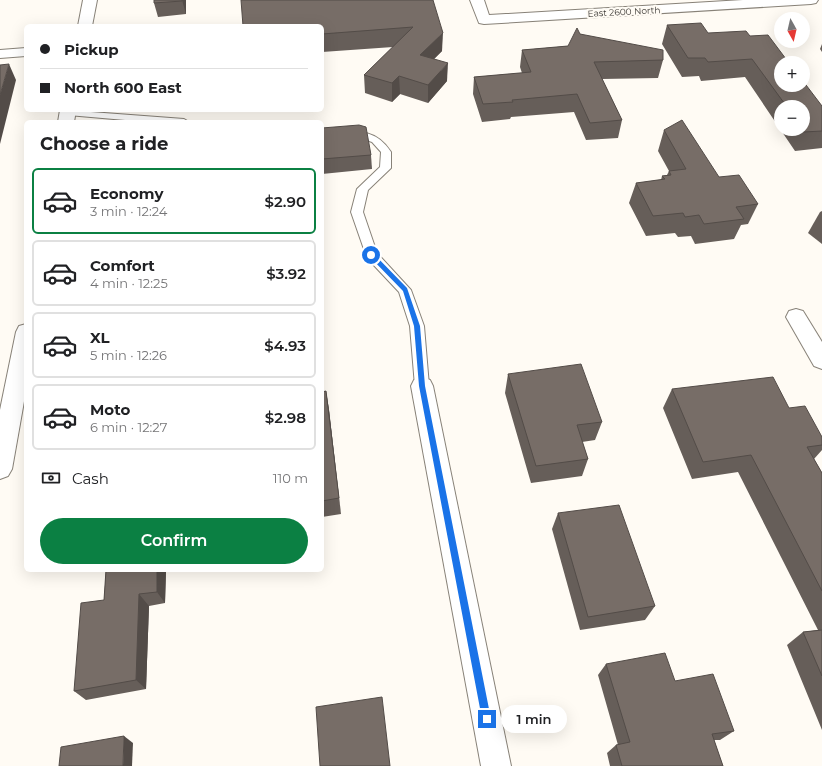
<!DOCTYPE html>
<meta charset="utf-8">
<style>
:root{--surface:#fff;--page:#f2f2f2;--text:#202124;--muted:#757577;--line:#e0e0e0;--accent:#0b8043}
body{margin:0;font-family:Montserrat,sans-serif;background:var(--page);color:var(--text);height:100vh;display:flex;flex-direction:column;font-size:15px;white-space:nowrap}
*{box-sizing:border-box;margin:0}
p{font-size:13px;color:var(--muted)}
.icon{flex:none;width:22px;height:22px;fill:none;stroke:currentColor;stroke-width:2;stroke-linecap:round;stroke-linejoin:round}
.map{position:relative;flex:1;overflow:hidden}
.drawer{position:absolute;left:24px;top:120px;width:300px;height:452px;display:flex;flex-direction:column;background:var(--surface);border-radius:6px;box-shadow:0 4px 16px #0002}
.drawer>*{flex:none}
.banner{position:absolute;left:24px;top:24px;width:300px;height:88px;border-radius:6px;box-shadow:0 4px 16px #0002;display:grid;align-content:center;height:88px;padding:0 16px;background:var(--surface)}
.needle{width:26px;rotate:172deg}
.tools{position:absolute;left:774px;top:12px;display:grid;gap:8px}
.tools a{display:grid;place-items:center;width:36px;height:36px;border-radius:50%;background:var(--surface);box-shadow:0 4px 16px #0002;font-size:20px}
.end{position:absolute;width:18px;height:18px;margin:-9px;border:5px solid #1a73e8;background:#fff;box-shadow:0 0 0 2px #fff}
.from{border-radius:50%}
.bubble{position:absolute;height:28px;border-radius:14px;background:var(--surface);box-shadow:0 4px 16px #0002;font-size:13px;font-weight:600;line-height:28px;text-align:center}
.banner b{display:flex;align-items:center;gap:14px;height:38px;font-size:15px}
.banner b+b{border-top:1px solid var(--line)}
.banner i{width:10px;height:10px;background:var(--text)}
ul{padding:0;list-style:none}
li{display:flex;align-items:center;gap:12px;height:66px;margin:0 8px 6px;padding:0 8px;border:2px solid var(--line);border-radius:6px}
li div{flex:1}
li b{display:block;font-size:15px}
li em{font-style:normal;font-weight:600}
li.active{border-color:var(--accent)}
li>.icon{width:36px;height:36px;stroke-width:1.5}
h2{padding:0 16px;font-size:18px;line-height:48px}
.pay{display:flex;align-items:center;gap:10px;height:44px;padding:0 16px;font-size:15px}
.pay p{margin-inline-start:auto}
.button{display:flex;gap:8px;margin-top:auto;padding:8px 16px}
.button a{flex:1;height:46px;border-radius:24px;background:var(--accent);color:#fff;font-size:16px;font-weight:600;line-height:46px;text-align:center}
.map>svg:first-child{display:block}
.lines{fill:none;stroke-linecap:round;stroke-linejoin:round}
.service-casing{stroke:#888278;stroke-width:2}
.minor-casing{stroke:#888278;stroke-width:2}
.tertiary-casing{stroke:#888278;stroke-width:2}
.service{fill:#fff;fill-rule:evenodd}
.minor{fill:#fff;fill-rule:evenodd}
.tertiary{fill:#fff;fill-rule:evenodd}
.wall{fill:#665e59;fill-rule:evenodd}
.shaded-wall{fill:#534c48}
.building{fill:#776d67;stroke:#534c48}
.route{fill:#1a73e8}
.labels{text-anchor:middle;stroke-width:4;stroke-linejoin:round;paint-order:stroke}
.far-street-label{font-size:9px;fill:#3d3a36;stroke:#fffbf4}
</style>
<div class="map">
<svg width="822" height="766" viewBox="0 0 822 766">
<rect width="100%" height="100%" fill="#fffbf4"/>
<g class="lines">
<!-- service casing -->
<g class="service-casing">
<g id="service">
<path d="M64,110l120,9 5,3h-41l-80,-7 -4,-1 -1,-2z"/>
<path d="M322,131c28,0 52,-5 69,21v16l-23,22 -5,22 14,41 34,37 13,36 5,60 -2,4 -5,2 -5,-2 -2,-4 -5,-60 -11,-34 -32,-34 -16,-46 6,-23 23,-22 1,-15 -9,-10 -15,-5h-35z"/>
</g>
</g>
<!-- minor casing -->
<g class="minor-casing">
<g id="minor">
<path d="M470,0h14l5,15 254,-15h75l-2,3 -5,1 -327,20 -5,-1z"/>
<path d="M26,48v8l-26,2v-8z"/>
<path d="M796,309l7,2 19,31v27l-8,-3 -28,-49 3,-6z"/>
<path d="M422,377l8,3 3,6 78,380h-30l-70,-380 3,-6z"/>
</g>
</g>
<!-- tertiary casing -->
<g class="tertiary-casing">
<g id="tertiary">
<path d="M83,0h14l-5,26h-14z"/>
<path d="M60,110h16l-2,12h-16z"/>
<path d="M26,324v66l-14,79 -4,7 -8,3v-69l16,-78 3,-6z"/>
</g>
</g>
<!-- service -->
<use href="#service" class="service"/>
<!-- minor -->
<use href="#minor" class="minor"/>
<!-- tertiary -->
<use href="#tertiary" class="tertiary"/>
</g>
<!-- wall -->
<g class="wall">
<path d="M154,0h32v14l-28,3 -4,-14z"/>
<path d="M433,0l9,51 -8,8 13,22 -19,22 -28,-9 -8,8 -27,-9 -1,-18 29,-28 -71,5v-26z"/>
<path d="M667,25l41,8 42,3 72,70v42l-27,3 -50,-74 -44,4 -2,-5 -17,1 -20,-33zM781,107h22v22h-22z"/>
<path d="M580,34l83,26 -5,18 -56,1 20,41 -4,18 -32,2 -12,-28 -63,5 -1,2 -28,3 -9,-28 1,-17 48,-4 -2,-6 2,-17 46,-4z"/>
<path d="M822,44v8l-2,-3z"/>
<path d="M322,128l49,27 1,14 -50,5z"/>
<path d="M664,130l55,47 39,27 -10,20 -7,1 -7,14 -39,5 -4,-8 -13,1 -3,-4 -29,3 -17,-33 7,-20 25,-3 1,-4 5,-1 2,-4 -11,-20z"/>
<path d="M822,211v33l-14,-11 12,-21z"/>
<path d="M508,374l94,48 -7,18 -13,2 6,17 -6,17 -51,7 -26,-90z"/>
<path d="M672,389l117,19 33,29v13l-8,9 8,14v257l-35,-85 16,-13 15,-2 -80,-158 -46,7 -29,-71z"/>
<path d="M326,391l3,19 12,104 -19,3v-125z"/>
<path d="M558,513l97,93 -10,14 -65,10 -28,-101z"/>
<path d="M106,570h60l-1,33 -16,3 -3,83 -60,11 -12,-9 30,-91z"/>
<path d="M606,664l69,17 59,50 -14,9h-6l9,26h-113l-3,-13 9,-8h2l-20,-70z"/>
</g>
<!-- shaded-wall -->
<g class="shaded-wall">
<path d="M182,0h4v14z"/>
<path d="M443,33l-1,18 -22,22v-18z"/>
<path d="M448,63l-1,18 -19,22v-18z"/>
<path d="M9,64l7,16 -16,64v-49z"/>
<path d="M399,76l1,18 -8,8v-19z"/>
<path d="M326,391l3,19 12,104 -2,-16z"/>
<path d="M157,570h9l-1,33 -8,-11z"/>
<path d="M139,594l10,12 -3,83 -10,-9z"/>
<path d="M124,736l9,7 -1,23h-9z"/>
</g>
<!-- building -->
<g class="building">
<path d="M154,0h28v1l-28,2z"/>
<path d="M241,0h192l10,33 -23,22 28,8 -20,22 -29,-9 -7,7 -28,-8 49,-48 -91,7v-8h-79z"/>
<path d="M701,23l7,10 38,-2 4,5 18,-1 21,28h-8v22h22v-4l19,25v25l-18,1 -2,-3h1v-22h-16l-35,-48 -44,3 -3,-4h-17l-21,-33z"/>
<path d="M577,28l3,6 83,16v10l-69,2 28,58 -32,3 -13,-29 -65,6 1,2 -30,2 -9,-27 57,-5 -9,-22 46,-4z"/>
<path d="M9,64l-9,31v-30z"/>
<path d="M682,120l37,57 20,-2 19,29 -22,3 8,12 -40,5 -5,-9 -14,2 -2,-4 -30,3 -17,-33 29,-4 -3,-3 9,-1 -2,-4 17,-2 -22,-39z"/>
<path d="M359,125l7,2 5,28 -49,4v-31z"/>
<path d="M581,364l21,58 -25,3 11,34 -52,7 -28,-92z"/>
<path d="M773,377l16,31 16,-2 17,31v8l-15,2 15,26v118l-71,-136 -48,7 -31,-73z"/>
<path d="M326,391l13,107 -17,3v-109z"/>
<path d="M619,505l36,101 -67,11 -30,-104z"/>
<path d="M106,570h51v22l-18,2 -3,86 -62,11 7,-88 23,-3z"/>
<path d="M822,630v46l-19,-44z"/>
<path d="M665,653l10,28 38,-7 21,57 -22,3 11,32h-101l-6,-21 14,-3 -24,-78z"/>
<path d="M382,697l8,69h-70l-4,-59z"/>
<path d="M124,736l-1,30h-64l2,-19z"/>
</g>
<!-- route -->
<path class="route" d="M369,253h4l34,35 13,38 5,60 66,333 -4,4 -5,-4 -63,-333 -5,-60 -11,-35 -34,-35z"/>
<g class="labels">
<!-- far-street labels -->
<g class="far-street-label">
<text transform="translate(624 12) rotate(-3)" y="3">East 2600 North</text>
</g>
</g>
</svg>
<div class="tools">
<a><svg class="needle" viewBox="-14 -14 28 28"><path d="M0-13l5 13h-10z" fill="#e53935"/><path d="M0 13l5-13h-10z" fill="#757577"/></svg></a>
<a>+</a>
<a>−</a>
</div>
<i class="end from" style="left:371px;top:255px"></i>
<i class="end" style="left:487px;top:719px"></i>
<div class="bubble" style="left:501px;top:705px;width:66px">1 min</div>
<div class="banner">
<b><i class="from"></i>Pickup</b>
<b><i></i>North 600 East</b>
</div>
<section class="drawer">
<h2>Choose a ride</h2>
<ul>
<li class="active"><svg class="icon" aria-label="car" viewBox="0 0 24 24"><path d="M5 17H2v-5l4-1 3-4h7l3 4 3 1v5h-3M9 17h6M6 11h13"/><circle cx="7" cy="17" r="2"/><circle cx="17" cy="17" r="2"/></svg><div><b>Economy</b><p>3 min · 12:24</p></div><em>$2.90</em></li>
<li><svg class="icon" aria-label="car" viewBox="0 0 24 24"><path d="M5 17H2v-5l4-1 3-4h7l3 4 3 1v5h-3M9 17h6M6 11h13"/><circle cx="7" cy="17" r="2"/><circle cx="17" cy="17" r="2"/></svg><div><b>Comfort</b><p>4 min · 12:25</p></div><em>$3.92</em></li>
<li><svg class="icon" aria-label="car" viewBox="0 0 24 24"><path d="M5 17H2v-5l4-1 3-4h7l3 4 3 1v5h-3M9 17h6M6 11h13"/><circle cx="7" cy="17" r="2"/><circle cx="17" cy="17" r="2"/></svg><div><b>XL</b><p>5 min · 12:26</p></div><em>$4.93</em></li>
<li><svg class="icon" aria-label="car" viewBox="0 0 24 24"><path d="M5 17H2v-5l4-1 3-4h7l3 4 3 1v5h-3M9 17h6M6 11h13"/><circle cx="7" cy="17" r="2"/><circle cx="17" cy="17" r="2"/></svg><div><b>Moto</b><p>6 min · 12:27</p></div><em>$2.98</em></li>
</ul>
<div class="pay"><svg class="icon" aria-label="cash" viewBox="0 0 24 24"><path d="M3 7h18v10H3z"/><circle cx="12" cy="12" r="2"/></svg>Cash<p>110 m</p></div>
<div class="button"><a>Confirm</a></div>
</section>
</div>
